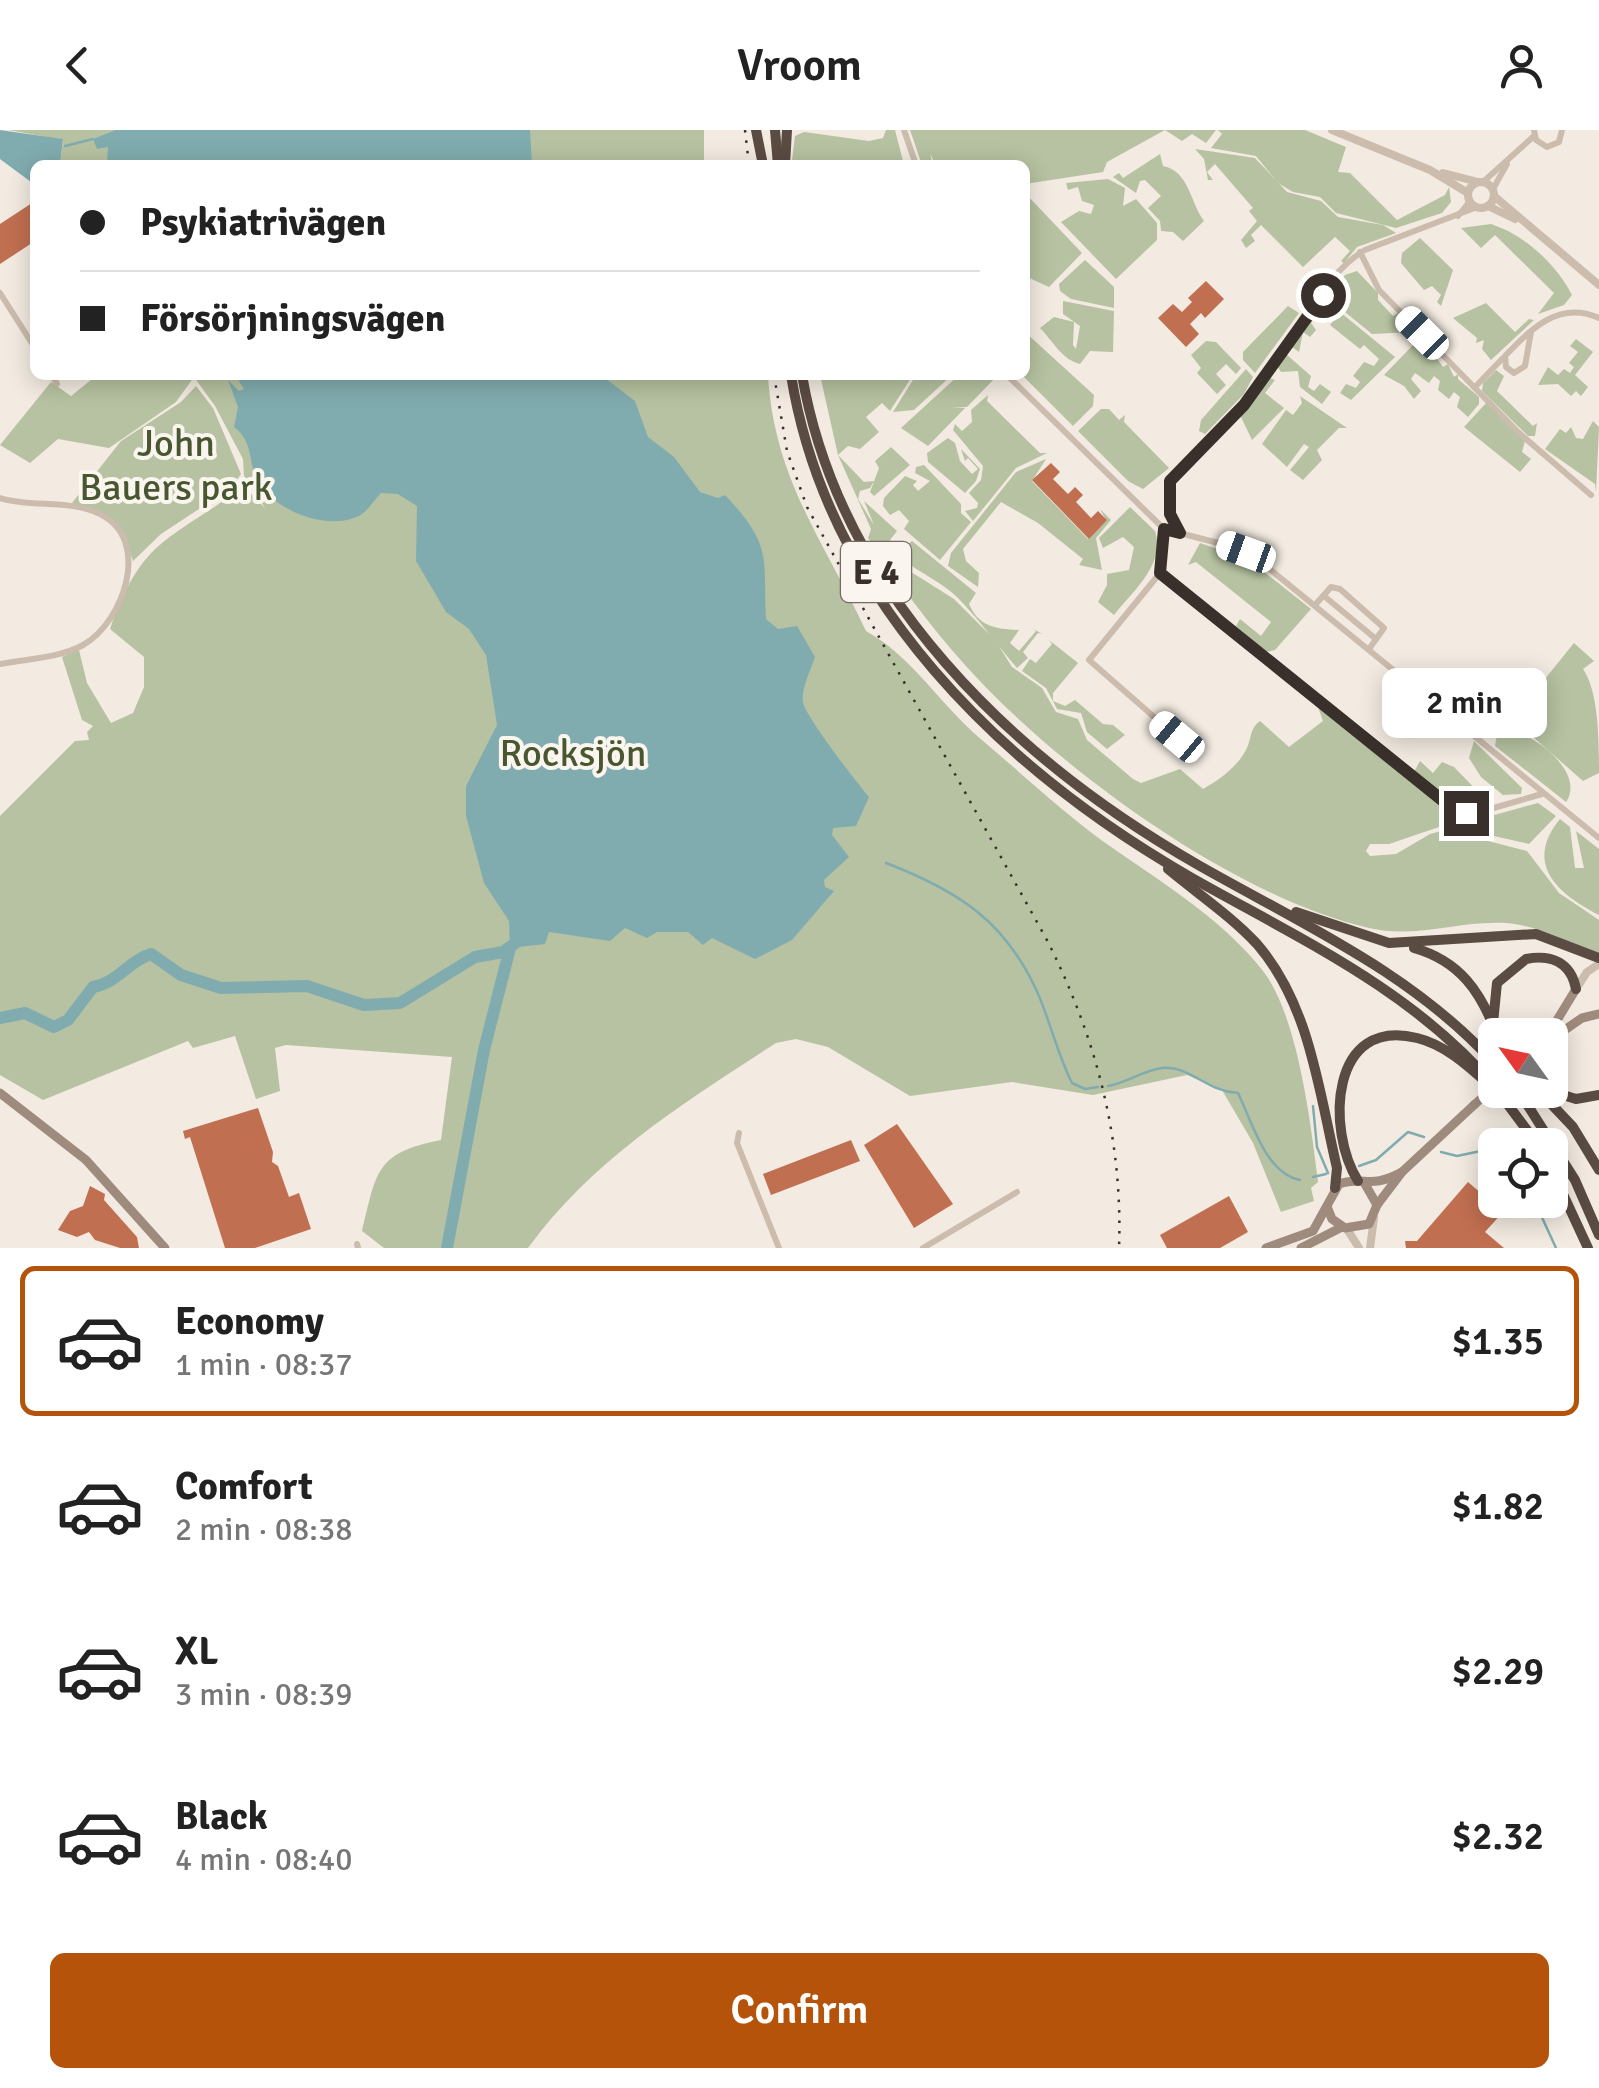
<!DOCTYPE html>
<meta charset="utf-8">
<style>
:root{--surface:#fff;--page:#f6f6f6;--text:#222;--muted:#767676;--line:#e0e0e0;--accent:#b45309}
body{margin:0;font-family:Signika,sans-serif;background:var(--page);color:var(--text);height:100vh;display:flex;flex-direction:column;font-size:38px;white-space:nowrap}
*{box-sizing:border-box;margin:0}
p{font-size:32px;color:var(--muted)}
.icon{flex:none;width:55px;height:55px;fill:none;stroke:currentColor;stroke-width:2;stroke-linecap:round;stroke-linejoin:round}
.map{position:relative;height:1118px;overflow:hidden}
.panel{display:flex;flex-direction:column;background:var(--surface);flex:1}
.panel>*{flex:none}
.hud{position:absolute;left:30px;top:30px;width:1000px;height:220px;border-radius:15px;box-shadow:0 5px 25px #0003;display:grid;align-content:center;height:220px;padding:0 50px;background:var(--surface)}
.needle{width:65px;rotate:303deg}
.tools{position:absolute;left:1478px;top:888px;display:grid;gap:20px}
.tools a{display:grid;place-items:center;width:90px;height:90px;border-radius:15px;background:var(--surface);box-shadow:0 5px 25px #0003;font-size:50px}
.end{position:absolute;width:45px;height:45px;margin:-22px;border:12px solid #3a302b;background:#fff;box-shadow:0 0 0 5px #fff}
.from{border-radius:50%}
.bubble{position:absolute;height:70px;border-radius:15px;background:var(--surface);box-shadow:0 5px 25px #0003;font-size:32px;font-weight:600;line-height:70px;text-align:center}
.car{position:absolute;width:30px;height:60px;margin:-30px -15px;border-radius:12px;box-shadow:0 0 8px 2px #0007;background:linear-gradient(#fff 24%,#345 0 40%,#fff 0 76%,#345 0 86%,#fff 0)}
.hud b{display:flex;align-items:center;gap:35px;height:95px;font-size:38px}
.hud b+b{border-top:2px solid var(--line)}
.hud i{width:25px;height:25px;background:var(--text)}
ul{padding:18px 0 0;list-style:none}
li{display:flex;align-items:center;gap:30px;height:150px;margin:0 20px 15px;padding:0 30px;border:5px solid transparent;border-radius:15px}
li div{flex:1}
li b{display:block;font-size:38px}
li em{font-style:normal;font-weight:600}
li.current{border-color:var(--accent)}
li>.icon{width:90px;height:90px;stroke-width:1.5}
.button{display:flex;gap:20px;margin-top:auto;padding:20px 50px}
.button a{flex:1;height:115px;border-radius:15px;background:var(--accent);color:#fff;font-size:40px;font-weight:600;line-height:115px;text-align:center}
header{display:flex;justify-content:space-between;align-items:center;height:130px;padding:0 50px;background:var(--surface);font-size:45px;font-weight:600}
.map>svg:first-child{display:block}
.green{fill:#b6c2a1}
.water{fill:#81acaf}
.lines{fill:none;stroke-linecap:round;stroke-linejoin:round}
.stream{stroke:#81acaf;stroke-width:2.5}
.river{stroke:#81acaf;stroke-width:12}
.building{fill:#c16f51}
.minor{stroke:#cbbcad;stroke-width:6}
.tertiary{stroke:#cbbcad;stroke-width:8}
.secondary{stroke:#9f8b7e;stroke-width:9}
.motorway{stroke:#5a4b43;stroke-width:10}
.rail{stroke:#3a302b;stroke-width:2.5;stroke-dasharray:2.5 8;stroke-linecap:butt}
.secondary-bridge{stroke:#9f8b7e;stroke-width:9}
.route{stroke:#3a302b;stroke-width:12}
.labels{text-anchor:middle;stroke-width:8;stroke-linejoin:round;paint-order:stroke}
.shield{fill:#faf5ee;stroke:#746b66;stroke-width:2.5}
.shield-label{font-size:35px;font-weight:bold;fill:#3a302b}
.park-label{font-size:38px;fill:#485730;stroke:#faf5ee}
</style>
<header><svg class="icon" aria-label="back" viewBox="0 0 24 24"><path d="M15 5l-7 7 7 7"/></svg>Vroom<svg class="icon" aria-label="person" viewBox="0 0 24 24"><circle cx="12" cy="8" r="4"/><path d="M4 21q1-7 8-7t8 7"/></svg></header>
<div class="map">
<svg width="1599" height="1118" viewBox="0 0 1599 1118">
<rect width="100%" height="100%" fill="#f3ebe1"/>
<!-- green -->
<g class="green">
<path d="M9,0h695v35h-644l3,-25z"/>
<path d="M886,0h9l9,35h-80l-32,-5 3,-24 9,-4 65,9 14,-3z"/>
<path d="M910,0h306l-10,13 -14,-9 -10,7 -17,-11 -58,32 -4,10 -78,12v-19h-89l-6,-11 3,11h-11z"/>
<path d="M1218,0h87l41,17 -8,25 12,1 47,47 48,-25 4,-8 2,15 -9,11 -46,15 -60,-15 -16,-16 -27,-5 -15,-9 -22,-27 -45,-8 11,-14z"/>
<path d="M1195,19l60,9 32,34 34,9 17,16 45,8 13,8 -39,14 -13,16 -3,-2 9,-10 -15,-14 -32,30 -42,-42 -10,10 4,6 -9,7 -5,-8 16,-19 -8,-10 4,-3 -38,-44 -8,8 6,8h-5l-4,-21z"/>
<path d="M1160,24l3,12c26,5 27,36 41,55l-21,20 -10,-9 -12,-1 -1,-10 -12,-13 13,-12 -16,-16 -5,1 -4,12 -23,-16 6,-4 4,5z"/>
<path d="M1108,49l17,9 -2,18 13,-7 21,24v17l-41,39 -55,-57 18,-11 12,3 3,-9 -12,-4 -4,-14 -10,3 -2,-7z"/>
<path d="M1025,63l57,60 -33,34 -24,-11z"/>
<path d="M1491,94c34,11 65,40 81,71l-8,10 -26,9 16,-21 -59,-58 -14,13 -20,-20z"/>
<path d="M1420,108l33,32 -12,36 -4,-4 4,-7 -9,-9 -8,4 -23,-27 1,-10z"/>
<path d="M1085,130l29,27v21l-43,-9 -11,-8 -1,-7z"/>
<path d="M1357,141l21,22v7l15,16 5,-3 16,19 -42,2 -43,-35 -2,-3 18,-21z"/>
<path d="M1324,170l12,13 -8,10 -12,-6 -5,6 5,7 -6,7 -7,-5 -4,20 -7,-5 -6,7 25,22 -3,11 6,4 6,-7 11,8 -9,12 -22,-17 -2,-16 -17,1 -5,-8z"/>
<path d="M1063,171l51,10 -1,41 -23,-1 -10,13c-18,-4 -28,-24 -40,-36l14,-11 20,5 -1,23 3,4 4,-23 -17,-12z"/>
<path d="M1486,173l29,29 14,-13 5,1 -43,40 -9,-11 2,-9 -8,3 1,-5 -24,-20z"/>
<path d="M1288,176l11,7 -44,60 -12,-13v-8z"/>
<path d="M1340,182l55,45 -44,43 -11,-7 6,-9 10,4 4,-6 -7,-6 11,-14 10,4 5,-7 -15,-14 -4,4 -30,-24z"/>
<path d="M1025,202l69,63 -1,11 -20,20 -51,-51z"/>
<path d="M1576,209l17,13 -18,23 13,12 -7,9 -5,-5 -5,5 -13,-12 -20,1 10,-18 10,8 6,-6 6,4 4,-6 -5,-4 9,-11 -8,-6z"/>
<path d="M1424,210l19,27 5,-3 6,13 4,-3v5l21,18v7l-11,13 -11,-10 3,-10 -6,-5 -5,7 -11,-9 2,-9 -6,-5 -5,7 -14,-10 -4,6 10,12 -7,8 -10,-13 -20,-11 32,-33z"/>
<path d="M1206,211l10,1 25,26 -5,6 -10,-10 -10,10 10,11 -9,9 -20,-21 4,-5 -10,-13z"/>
<path d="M1246,239l7,8 -9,17 -39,40 -6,-3 2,-11z"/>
<path d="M1496,240l8,6 -7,15 36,35 4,-3 -2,13h-7l-46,-45 1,-8z"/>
<path d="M97,245h671c6,104 56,166 98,256 47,26 75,75 116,109 40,34 80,71 122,102 55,39 117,75 159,129 35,45 48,154 55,211l-7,6 3,13 -33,11 -28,-69 -31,-53 -35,-15 -94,20 -81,-13 -102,14 -82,-49 -32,-8 -20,4c-92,60 -182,115 -248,205h-144l-22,-17c15,-60 13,-78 79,-91l11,-83 -166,-12 -11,3 5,43 -24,8 -21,-63 -42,12 -5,-7 -145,59 -43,-25v-259l75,-75 14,-1 -2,-8 6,-6 -11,-6 -20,-63 17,-7 8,33 24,40 22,-10 11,-26v-30l-34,-28c31,-88 56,-87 126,-137l12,-1 17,17 -21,-32 -1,-17 -28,-53 -21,-29 -18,25 -67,46 -51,-9 -28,24 -30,-18 51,-63 20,14z"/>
<path d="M820,245h93l-23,36 -8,-8 -16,14 13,15 -19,17 -12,-3 -10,9 26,27 10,-1 -4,7 -10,3 -2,8 16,26 -10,-24 33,30 -7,9 9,11 13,-10 64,52 -7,11c10,23 27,25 50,26l-9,13 9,8 17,-20 -4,-3 10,6 -4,-1 -15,19 5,6 -11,10c-20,-23 -38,-49 -60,-71 -21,-20 -50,-29 -69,-51l20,24 46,29 41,41 17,27 30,21 14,24 22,7 9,21 46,39 8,4 39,-14 23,20c16,-9 34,-22 43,-39 6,-11 3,-21 14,-29l29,26 34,-26 -6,-17 144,114 15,2 62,-17 18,13 -27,28 -84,-19 -56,19h-19l-4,7 4,5 26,-2 34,-20 15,-4 82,21 32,42 40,27v34c-32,-11 -58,-28 -93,-31 -46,-3 -90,16 -137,5 -135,-31 -312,-160 -404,-263 -36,-40 -67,-83 -97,-127l3,-9 -33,-74z"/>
<path d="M916,245h36l-38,35 -21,2z"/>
<path d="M959,245h39l-31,32 -15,1h13l-37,38 -27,-18z"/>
<path d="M1270,248l5,2 -10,13 19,15 -32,32 -12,-25z"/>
<path d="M196,256l17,22 28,66 -10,14 -70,46 -28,27c-10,-36 -26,-48 -61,-58l49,-62 60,-39z"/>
<path d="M988,265l-1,6 53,52h7l-31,15 -43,53 -8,-10 12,-3 1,-5 -9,-10 12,-13 2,-14 -30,-36 2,-6 7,7 10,-9 -1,-12z"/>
<path d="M1300,266l47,32h-8l-22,22 5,10 -19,20 -13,-10 19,-23 -5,-3 -17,23 -25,-23 24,-34 7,5 9,-12z"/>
<path d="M1487,272l38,39 -3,11 9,7 -11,13 -56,-45z"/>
<path d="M1101,279h8l10,11 6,-5 -1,7 45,46 -26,21 -15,-8 -50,-50z"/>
<path d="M1593,291l6,6 -3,65 -1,-8 -50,-35 15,-20 6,4 5,-6 5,11 7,1z"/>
<path d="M948,308l7,5 5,18 12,13 6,-5 -10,-11 -3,3 -4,-12 19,20 -4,12 -11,12 -37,-31 -1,-9z"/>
<path d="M891,317l19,18 -36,31 -4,-4 9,-24 -4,-7z"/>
<path d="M1046,329l-14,22 56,58 18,-19 -6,-11 11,11 -15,18 6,32 -23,-5 4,-6 -45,-36 -37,-21 -38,47 3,12 13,12 -1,14 -30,-21 3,-13 65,-81z"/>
<path d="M924,335l37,39v9l10,9 -31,38 -36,-31 5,-8 -10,-11 -9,5 -7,-9 1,-8 21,-22 12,5 -4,4 5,6 12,-10 -15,-8 1,-6z"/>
<path d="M1130,377l25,24c11,33 -22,60 -41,84l-16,-13 9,-17v-11l22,-4 5,-23 -11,-10 -20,11 -4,-10z"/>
<path d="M1200,413l49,17 62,49 -36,41 -9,2 -30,-26 4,-7 21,17 10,-14 -75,-60 -8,3z"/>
<path d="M1049,510l29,23 -25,30v8l12,5 10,-6 28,24 10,1 12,10 -18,14 -20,-17 -6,-19 -24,-4 -11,-21 -24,-17 8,-12 6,4 16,-19z"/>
<path d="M1574,513l20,18 -11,8c16,23 16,73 16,104l-16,8 -60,-53 -4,-17z"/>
<path d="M1513,602c26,4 72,43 53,70l-71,-56 2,-12z"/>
<path d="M1474,611l48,47 -1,6 -18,1 -22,-18 -12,-19z"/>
<path d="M1420,631l13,12 9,-11 12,5 35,36c-29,14 -54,-14 -75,-31z"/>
<path d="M1560,689l10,8 5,41h9l-8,-37 23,18v66c-43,-22 -75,-52 -39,-96z"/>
</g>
<!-- water -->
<g class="water">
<path d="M0,0l63,9 -3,26h-25v20l-35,-26z"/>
<path d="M116,0h414l2,35h-425l1,-18 -11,2 -4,-10z"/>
<path d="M235,245h366l34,26 13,36 26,20 26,35 18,6 7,-3c48,51 38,61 41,124l12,10 19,-3 18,31c-4,13 -14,31 -12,45 2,14 54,81 66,95l-13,29 -23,2 -1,7 17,22 -25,23 1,7 9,4 -42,49 -37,19 -43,-21 -9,7 -15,-13h-31l-10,6 -22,-10 -15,13 -61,-9 -4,12 -35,4 -1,-27 -25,-38 -18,-67v-30l31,-61 -11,-70 -17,-26 -23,-17 -30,-51 1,-55 -19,-12 -17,-1c-7,7 -13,18 -22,23 -31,15 -82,-4 -100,-33 -12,-20 -4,-40 -25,-56l4,-20 -10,-27 11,11 5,-2z"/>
</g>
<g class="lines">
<!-- stream -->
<g class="stream">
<path d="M65,16l28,-7"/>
<path d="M886,733c73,28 121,59 153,133 12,29 19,59 33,87l13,6 13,-2"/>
<path d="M1108,956c19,-3 36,-16 54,-18 28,-3 43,23 76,25 14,28 27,80 62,87"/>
<path d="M1313,976l4,41 11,26"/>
<path d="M1441,1022l16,4 38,-8"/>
<path d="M1359,1036l17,-6 32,-28 16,5"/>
<path d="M1313,1047l13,-3"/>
<path d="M1534,1070l22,48"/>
</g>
<!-- river -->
<g class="river">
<path d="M0,888l25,-5 29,14 14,-7 25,-33c26,-5 35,-26 58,-33l30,21 40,13 86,-2 57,19 36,-2 75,-46 28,-5 19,-14"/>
<path d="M447,1118l37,-198 26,-102"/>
</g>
</g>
<!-- building -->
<g class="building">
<path d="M32,73l3,38 -35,23v-40z"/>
<path d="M1206,151l18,18 -19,19 -4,-5 -11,11 9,10 -13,13 -28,-29 15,-14 9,8 10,-10 -4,-4z"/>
<path d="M1051,333l9,9 -7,7 15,15 7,-7 8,8 -7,7 15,16 7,-7 9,9 -18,19 -57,-59z"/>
<path d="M258,978l15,44 -1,10 6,4 11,31 10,-4 12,36 -56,19h-30l-35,-111 -5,2 -2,-8z"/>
<path d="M897,994l56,80 -39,24 -50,-83z"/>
<path d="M851,1010l9,21 -89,34 -8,-21z"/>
<path d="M1468,1052l35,30 -18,20 19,16h-98l-1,-7h12z"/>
<path d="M90,1056l15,8 -1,6 33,37 2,11h-19l-25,-8 -6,-8 -12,5 -19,-7 12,-19 13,-5z"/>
<path d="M1229,1066l19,36 -28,16h-53l-7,-13z"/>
</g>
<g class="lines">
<!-- minor -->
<g class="minor">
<path d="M904,0l12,35"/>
<path d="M1534,0l2,10 11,7 12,-5 3,-12"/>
<path d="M1483,52l51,-46"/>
<path d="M1493,59l14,-25"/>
<path d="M1458,86l12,-15"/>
<path d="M1360,122l19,38 139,142 73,63"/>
<path d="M0,163l35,55"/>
<path d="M1531,202l-6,34 -11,7 -8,-6 -1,-11c26,-27 54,-56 94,-38"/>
<path d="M52,245l5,9"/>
<path d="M1007,245l157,154 62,16 35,17 338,276"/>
<path d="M1475,257l27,-28"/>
<path d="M0,368c32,10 69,1 100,16 53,26 23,109 -17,131 -23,13 -57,14 -83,19"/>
<path d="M1164,399l-4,44 282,227 31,14 69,-20"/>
<path d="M1179,402l-10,-18v-33c22,-30 54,-50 77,-79 31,-40 76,-128 119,-152l112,-43"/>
<path d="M1160,443l-71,87 88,77"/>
<path d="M1324,466l52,43"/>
<path d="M1315,475l16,-18 9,2 44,39 -15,21"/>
<path d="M739,1003l-2,10 42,105"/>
<path d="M357,1114l1,4"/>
<path d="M923,1118l94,-56"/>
</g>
<!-- tertiary -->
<g class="tertiary">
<path d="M1332,0l98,40 38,23"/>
<path d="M1443,43l35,9"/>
<circle cx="1481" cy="65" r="13"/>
<path d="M1494,66l105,89"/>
<path d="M1488,76l27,13"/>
<path d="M1576,859l11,-17 12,-8"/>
<path d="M1347,1099l12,19"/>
<path d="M1370,1118l4,-30"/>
</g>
<!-- secondary -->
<g class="secondary">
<path d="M1548,905l28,-46"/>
<path d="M1550,910l32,-22 17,-4"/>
<path d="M0,963l86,67 79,88"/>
<path d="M1377,1075l25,-33 72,-67"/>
<path d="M1328,1079l4,10 13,9 24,-4 8,-19 -12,-21"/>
<path d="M1266,1118l47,-17 26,-47c26,-9 30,6 63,-12"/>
<path d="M1301,1118l41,-21"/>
</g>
<!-- motorway -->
<g class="motorway">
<path d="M756,0l7,35"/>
<path d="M775,0l3,35"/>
<path d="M785,35l2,-35"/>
<path d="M791,245c36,225 211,394 401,503 108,61 221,112 303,209"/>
<path d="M802,245c38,219 212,385 398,491 104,59 214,108 295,198"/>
<path d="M1168,739c30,25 63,47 89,75 53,61 62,148 80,224l-2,20"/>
<path d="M1296,782l93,31 147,-9 63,24"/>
<path d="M1414,818c46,13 67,44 83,87"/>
<path d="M1493,893l4,-40 29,-24c26,-5 45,4 50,30"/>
<path d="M1518,960l57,90 24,55"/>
<path d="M1538,960l35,37 26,43"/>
<path d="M1547,960l29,9 23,-4"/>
<path d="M1500,964l38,51"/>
<path d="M1550,1036l38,82"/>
<path d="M1358,1051c-32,-51 -28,-165 59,-143 34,8 61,38 87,60"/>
</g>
<!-- rail -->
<g class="rail">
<path d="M745,0l4,35"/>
<path d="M774,245l13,76 20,56 241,435c48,96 75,197 71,306"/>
</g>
<!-- secondary-bridge -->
<path class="secondary-bridge" d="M1474,975l21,-19"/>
</g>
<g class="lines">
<!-- route -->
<path class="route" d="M1323,165l-79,110 -74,76v33l10,19 -16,-4 -4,44 282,227 24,13"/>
</g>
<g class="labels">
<!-- shield labels -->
<rect class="shield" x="841" y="412" width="70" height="60" rx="8"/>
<g class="shield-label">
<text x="876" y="454">E 4</text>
</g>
<!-- park labels -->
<g class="park-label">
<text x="176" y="326">John<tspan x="176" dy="44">Bauers park</tspan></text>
<text x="573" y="636">Rocksjön</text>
</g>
</g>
</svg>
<div class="tools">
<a><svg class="needle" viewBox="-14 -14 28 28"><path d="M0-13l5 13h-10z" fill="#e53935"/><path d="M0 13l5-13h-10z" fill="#767676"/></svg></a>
<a><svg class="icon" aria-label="locate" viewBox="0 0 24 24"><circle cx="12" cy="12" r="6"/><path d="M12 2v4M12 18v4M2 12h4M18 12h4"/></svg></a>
</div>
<i class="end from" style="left:1323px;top:165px"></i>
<i class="end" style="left:1466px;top:683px"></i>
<div class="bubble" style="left:1382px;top:538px;width:165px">2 min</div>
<i class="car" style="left:1422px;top:203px;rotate:315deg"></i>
<i class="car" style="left:1246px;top:422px;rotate:290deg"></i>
<i class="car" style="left:1177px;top:607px;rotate:310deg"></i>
<div class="hud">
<b><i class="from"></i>Psykiatrivägen</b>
<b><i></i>Försörjningsvägen</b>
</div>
</div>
<section class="panel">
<ul>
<li class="current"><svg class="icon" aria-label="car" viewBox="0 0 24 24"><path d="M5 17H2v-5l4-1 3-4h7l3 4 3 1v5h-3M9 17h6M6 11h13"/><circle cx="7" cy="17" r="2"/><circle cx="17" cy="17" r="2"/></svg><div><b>Economy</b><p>1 min · 08:37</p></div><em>$1.35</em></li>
<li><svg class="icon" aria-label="car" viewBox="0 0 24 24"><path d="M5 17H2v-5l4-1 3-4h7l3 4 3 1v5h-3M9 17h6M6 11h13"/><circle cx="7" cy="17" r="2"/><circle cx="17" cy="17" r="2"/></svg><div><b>Comfort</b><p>2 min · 08:38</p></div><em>$1.82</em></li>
<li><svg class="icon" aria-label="car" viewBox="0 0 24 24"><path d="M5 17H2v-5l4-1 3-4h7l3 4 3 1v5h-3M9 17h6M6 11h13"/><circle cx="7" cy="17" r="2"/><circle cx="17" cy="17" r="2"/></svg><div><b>XL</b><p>3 min · 08:39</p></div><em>$2.29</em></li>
<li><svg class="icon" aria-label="car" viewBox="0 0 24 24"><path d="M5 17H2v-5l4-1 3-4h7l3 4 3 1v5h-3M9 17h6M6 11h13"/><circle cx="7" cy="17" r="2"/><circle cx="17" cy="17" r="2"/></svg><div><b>Black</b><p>4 min · 08:40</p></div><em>$2.32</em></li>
</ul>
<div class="button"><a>Confirm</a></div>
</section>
